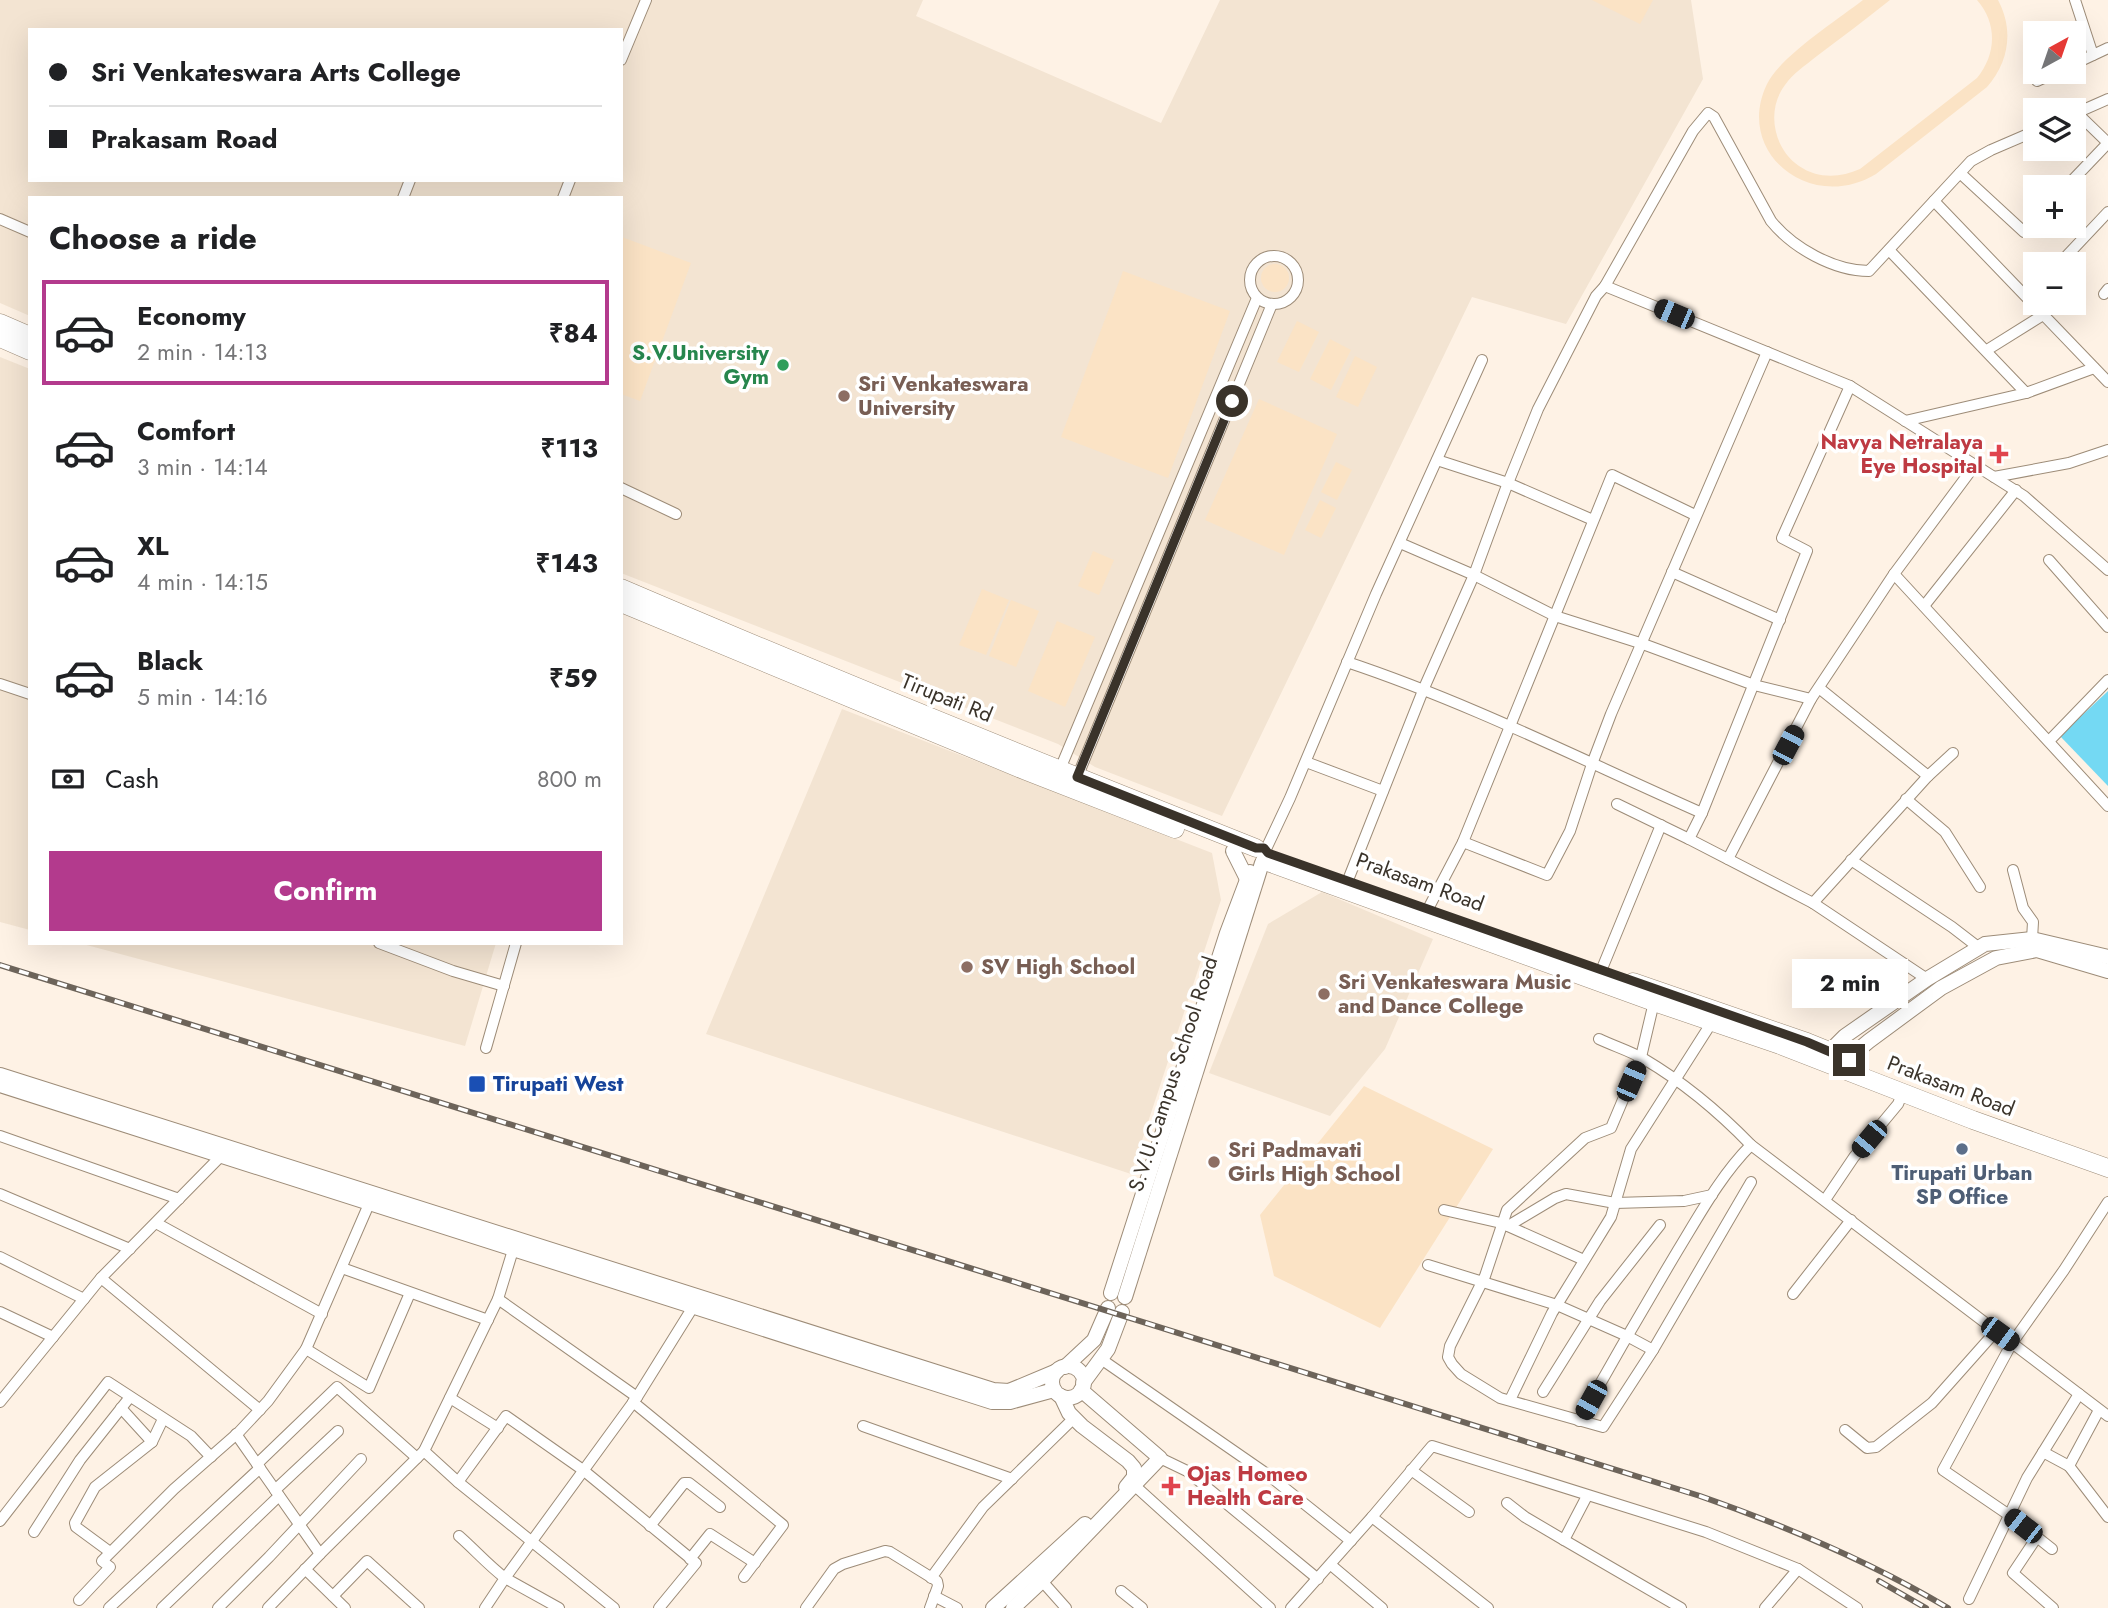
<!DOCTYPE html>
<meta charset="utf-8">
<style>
:root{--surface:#fff;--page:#f6f6f6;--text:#202124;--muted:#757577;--line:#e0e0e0;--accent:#b33a8d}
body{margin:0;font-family:Jost,sans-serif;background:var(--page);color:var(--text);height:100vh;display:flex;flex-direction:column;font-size:26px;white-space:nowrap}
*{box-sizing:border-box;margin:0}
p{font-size:23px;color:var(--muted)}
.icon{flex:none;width:38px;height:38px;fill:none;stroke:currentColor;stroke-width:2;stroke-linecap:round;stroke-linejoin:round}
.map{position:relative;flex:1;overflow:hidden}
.drawer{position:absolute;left:28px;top:196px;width:595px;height:749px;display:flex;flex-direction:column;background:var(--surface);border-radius:0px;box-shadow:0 7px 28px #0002}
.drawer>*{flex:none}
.top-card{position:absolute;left:28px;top:28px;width:595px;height:154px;border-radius:0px;box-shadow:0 7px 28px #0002;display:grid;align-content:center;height:154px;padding:0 21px;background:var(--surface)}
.needle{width:46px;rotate:40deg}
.tools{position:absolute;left:2023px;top:21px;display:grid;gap:14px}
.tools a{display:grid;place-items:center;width:63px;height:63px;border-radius:0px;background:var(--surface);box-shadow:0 7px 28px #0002;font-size:35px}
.end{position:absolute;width:32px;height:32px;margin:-16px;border:9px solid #3a332a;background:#fff;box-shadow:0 0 0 4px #fff}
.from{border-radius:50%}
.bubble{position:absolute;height:49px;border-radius:0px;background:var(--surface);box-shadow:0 7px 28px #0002;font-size:23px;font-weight:700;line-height:49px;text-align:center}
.car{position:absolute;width:21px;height:42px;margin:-21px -10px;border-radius:9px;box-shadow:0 0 5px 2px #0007;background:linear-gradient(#222 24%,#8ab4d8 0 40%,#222 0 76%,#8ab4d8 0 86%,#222 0)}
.top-card b{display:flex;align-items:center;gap:24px;height:66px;font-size:26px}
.top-card b+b{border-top:2px solid var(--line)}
.top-card i{width:18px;height:18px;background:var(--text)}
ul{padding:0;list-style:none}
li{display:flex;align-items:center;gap:21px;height:105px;margin:0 14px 10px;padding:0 7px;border:4px solid transparent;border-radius:0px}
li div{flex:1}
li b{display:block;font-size:26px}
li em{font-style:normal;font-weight:700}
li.active{border-color:var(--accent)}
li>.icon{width:63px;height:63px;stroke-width:1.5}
h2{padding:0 21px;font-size:32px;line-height:84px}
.pay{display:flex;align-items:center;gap:18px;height:77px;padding:0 21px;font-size:26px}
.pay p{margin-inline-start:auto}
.cta{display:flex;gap:14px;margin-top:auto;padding:14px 21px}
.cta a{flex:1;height:80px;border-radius:0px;background:var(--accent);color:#fff;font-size:28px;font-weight:700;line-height:80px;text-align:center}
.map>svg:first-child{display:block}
.education{fill:#f3e4d2;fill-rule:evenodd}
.green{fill:#fbe3c5}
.water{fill:#74d9f3}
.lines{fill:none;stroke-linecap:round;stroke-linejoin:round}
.minor-casing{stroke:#9d8c78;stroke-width:12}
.tertiary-casing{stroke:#9d8c78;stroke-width:16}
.primary-casing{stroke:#9d8c78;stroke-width:19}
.minor{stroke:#fff;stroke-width:10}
.tertiary{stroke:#fff;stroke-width:14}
.primary{stroke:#fff;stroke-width:18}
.rail-casing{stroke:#6d645a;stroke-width:6}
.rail{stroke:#fff;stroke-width:3.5;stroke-dasharray:10;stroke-linecap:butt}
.route{stroke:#3a332a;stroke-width:9}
.leisure-dot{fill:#2e9e5b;stroke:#fff;stroke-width:2.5}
.education-dot{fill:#8d6e63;stroke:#fff;stroke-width:2.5}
.health-dot{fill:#e0444e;stroke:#fff;stroke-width:2.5}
.transit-dot{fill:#1a4fb4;stroke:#fff;stroke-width:2.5}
.service-dot{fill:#5c6f8a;stroke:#fff;stroke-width:2.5}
.labels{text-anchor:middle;stroke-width:7;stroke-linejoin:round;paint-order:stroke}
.leisure-label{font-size:21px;font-weight:bold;fill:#27864d;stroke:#fff;text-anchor:end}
.education-label{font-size:21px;font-weight:bold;fill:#785e54;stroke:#fff;text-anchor:start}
.health-label{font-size:21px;font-weight:bold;fill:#be3a42;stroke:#fff;text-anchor:end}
.street-label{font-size:21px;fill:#3a332a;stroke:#fff}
.transit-label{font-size:21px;font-weight:bold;fill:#164399;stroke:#fff;text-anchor:start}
.service-label{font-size:21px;font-weight:bold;fill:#4e5e75;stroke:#fff}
</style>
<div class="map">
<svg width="2108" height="1608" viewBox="0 0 2108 1608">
<rect width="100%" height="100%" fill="#fef2e5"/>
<!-- education -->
<g class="education">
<path d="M0,0h923l-7,16 245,107 59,-123h471l12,79 -137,245 -94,-27 -250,519 -127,-49 -37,-23 -437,-171v-375h-591v118l-30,-13zM30,30h591v150h-591z"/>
<path d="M0,357l30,12v561l-30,-8z"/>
<path d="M842,709l370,144 9,47 -90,274 -425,-140z"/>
<path d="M1322,892l111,47 -48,110 -55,67 -121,-43 59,-149z"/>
<path d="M79,943h417l-31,103z"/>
</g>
<!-- green -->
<g class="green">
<path d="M1592,0h61l-13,24z"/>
<path d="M1863,0h27c-24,19 -49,38 -73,56 -11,9 -24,17 -32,29 -19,25 -12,63 14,81 19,13 41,12 61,3l117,-91c19,-23 21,-54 0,-78h21c16,30 11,62 -11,87l-111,87c-66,40 -142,-22 -109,-90 14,-28 70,-64 96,-84z"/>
<path d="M622,237l69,26 -51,138 -19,-7z"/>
<circle cx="1275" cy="278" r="14"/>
<path d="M1123,271l107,40 -62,167 -107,-41z"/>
<path d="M1297,321l22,11 -20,40 -22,-10z"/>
<path d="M1330,339l21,11 -20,40 -21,-11z"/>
<path d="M1355,356l22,11 -19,40 -22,-10z"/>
<path d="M1259,399l78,35 -53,121 -79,-35z"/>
<path d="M1336,462l16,8 -15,30 -16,-8z"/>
<path d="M1320,500l16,8 -15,30 -16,-8z"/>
<path d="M1093,551l21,9 -15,35 -21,-9z"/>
<path d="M982,589l27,11 -23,55 -27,-10z"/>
<path d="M1011,600l28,11 -23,56 -27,-11z"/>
<path d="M1057,621l38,16 -30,70 -37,-16z"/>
<path d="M1364,1086l129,63 -113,179 -106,-52 -14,-61z"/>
</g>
<!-- water -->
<path class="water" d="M2108,691v95l-48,-50z"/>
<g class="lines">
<!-- minor casing -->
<g class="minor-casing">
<g id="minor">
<path d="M2075,0l18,55"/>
<path d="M621,60l25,-60"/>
<path d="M2074,64l34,-16"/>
<path d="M2037,81l20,-9"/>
<path d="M2074,114l34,-15"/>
<path d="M2035,131l-44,19 -20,11 -102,110c-35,0 -76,-23 -98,-50l-57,-104 -6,-4 -15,18 -88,155 245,100 174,110 84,74"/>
<path d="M1960,173l64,59 11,-12"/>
<path d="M2066,187l42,-44 -31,-30"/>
<path d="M403,198l7,-18"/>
<path d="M563,198l7,-18"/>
<path d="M1934,201l174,181"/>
<path d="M0,219l30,13"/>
<path d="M1889,250l137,143 68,-25"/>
<circle cx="1274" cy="280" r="24"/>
<path d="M2059,264l49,-52"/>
<path d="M2104,294l4,-5"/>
<path d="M1987,350l56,-35"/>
<path d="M1905,421l121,-28"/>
<path d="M1437,460l71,23 85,37"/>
<path d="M1994,477l75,-14 39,-13"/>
<path d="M621,488l55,26"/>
<path d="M1400,543l74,32 81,41 88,28 111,41 57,14"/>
<path d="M2049,560l59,67"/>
<path d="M1672,572l108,48"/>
<path d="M1894,574l214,232"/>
<path d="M1924,606l92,-116"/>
<path d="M1347,662c123,41 237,99 355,151"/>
<path d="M0,684l30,10"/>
<path d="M1819,688l109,88 25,-23"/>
<path d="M2049,741l59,-61"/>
<path d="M1306,762l77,29"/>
<path d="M1058,774l199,-476"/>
<path d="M1076,780l196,-476"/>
<path d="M1906,799l39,33 35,55"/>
<path d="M1617,804l72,35 124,64 114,76"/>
<path d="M1689,839l13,-26 105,-262 -25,-13 68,-152"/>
<path d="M1463,842l84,33 23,-44 22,-67 19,-50 156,-362"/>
<path d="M1266,849l24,-51 86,-204 106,-234"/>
<path d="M1728,859l83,-160 83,-125 81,-109"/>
<path d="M1851,860l101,67 26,20"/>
<path d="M2013,870l10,38 10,14 -1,17"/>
<path d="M1348,880l76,-192 50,-113 32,-87 32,-79 58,-113 9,-10"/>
<path d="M1813,903l115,-127"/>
<path d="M1428,909l35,-67 149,-367 83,40"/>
<path d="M379,943l74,28 51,15"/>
<path d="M1601,971l60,-146"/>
<path d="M1654,1002l-13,55 -30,71 -26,10 -78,72 -22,66 -35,70 -2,11 4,7 9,10 39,24 103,29 50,-77 98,-168"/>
<path d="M1599,1039c15,7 31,12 45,20 39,23 75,53 107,86l357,271"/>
<path d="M486,1048l30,-105"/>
<path d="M0,1136l179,63"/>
<path d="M0,1194l130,55"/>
<path d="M1825,1200l29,-43 44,-53 5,-12"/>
<path d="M1444,1210l57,13 83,37"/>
<path d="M156,1223l166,91"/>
<path d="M1508,1226l47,-28 11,-4 49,9 69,-2 28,-6"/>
<path d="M0,1257l84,42"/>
<path d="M1428,1265l129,40 70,31 26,14"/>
<path d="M342,1268l146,52"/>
<path d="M101,1278l159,132"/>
<path d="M1793,1294l58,-74"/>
<path d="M498,1299l15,-49"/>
<path d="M0,1312l53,25"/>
<path d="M306,1349l63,39 41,-95"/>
<path d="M1101,1359l166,115 84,67"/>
<path d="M1543,1392l57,-91 60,-76"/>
<path d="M450,1398l48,30"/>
<path d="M1510,1400l42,-87 59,-96 20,-68 81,-127"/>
<path d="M0,1402l101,-124 120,-122"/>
<path d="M633,1402l150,123 -39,52"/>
<path d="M121,1408l31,34"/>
<path d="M2099,1410l-30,56 39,51"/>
<path d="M1579,1421c32,-57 65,-114 99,-171 22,-36 43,-75 73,-105"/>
<path d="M863,1426l149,53"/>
<path d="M1845,1430l22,18 9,-1 56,-44 64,-72"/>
<path d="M236,1434l84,120 104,-103"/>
<path d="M2043,1452l26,14"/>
<path d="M1160,1458l27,13 131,108"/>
<path d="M257,1464l80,-77 80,71"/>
<path d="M1411,1470l58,42"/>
<path d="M458,1482l48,-66 77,54 113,93 -37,45"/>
<path d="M1134,1485l136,123"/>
<path d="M275,1490l63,-59"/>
<path d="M1587,1496l-23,44 117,68"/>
<path d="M1507,1503l18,14 39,23"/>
<path d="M0,1521l108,-139 83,54 20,21"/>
<path d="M650,1526l34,-43h5l31,24"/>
<path d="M34,1532l46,-72 50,-63"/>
<path d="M459,1536c16,14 29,29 46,42l-20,30"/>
<path d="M2037,1537l-24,36 40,35"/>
<path d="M2052,1549l-43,-34 -66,-45 69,-127 52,-73 44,-68"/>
<path d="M110,1552l-34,-25 -1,-4 20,-36 57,-45 11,-23"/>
<path d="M690,1559l20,-25 45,29"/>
<path d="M1331,1565l51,43"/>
<path d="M305,1569l40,39"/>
<path d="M931,1578l52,-71 91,-89"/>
<path d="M1042,1581l24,27"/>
<path d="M1121,1591l21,17"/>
<path d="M333,1596l34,-35 52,47"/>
<path d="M934,1596l23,12"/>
<path d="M1969,1599l58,-121 52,-84"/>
<path d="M79,1600l31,-33 -8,-6 72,-72 65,-57 29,-31 38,-52 63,-145"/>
<path d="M109,1608l151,-140"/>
<path d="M162,1608l117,-112"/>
<path d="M218,1608l51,-51 92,-98"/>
<path d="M268,1608l52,-54"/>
<path d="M559,1608l-54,-30 132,-181 56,-90"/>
<path d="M614,1608l-156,-126 -34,-31 74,-152 139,98"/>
<path d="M806,1608l28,-39 9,-5 42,-13 5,1 47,29 1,5 -8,22"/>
<path d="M1291,1608l81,-91"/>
<path d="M1488,1608l-116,-91 60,-71 274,86 92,37 59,39"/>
<path d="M1765,1608l33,-39"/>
</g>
</g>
<!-- tertiary casing -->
<g class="tertiary-casing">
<g id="tertiary">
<path d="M1233,851l14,28"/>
<path d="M1827,1060l8,-14 10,-10 82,-57 58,-35 47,-5 76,18"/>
<path d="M1843,1068l9,-13 17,-14 72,-53 55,-30 41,-8 71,21"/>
<path d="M0,1075l993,315 16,1 48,-20"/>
<path d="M0,1085l992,317h18l44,-12"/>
<path d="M1111,1293l116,-360 23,-61"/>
<path d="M1125,1297l137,-434"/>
<circle cx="1068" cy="1382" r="16"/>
<path d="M1065,1367l29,-27 14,-32"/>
<path d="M1083,1383l25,-34 14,-37"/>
<path d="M1061,1396l8,17 13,13 46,35 6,7v9l-8,10"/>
<path d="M993,1608l92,-84"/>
<path d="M1013,1608l29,-27 118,-123 -79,-68"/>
</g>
</g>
<!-- primary casing -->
<g class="primary-casing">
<g id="primary">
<path d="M0,323l30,13"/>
<path d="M0,338l30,13"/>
<path d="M621,588c210,90 423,176 635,260"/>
<path d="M621,603l405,168 149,58"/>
<path d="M1265,861l389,141 126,43 193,75 135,48"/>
<path d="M1633,982l174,60 37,15"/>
</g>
</g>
<!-- minor -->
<use href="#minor" class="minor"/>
<!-- tertiary -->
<use href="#tertiary" class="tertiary"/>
<!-- primary -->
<use href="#primary" class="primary"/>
<!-- rail casing -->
<g class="rail-casing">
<g id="rail">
<path d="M0,965l1700,531c86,30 169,65 248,112"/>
<path d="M1879,1581l47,27"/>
</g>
</g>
<!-- rail -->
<use href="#rail" class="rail"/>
</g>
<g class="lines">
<!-- route -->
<path class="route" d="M1232,401l-155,376 179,71h8l4,5 539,189 42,18"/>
</g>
<!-- markers -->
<circle class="leisure-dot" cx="783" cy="365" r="7"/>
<g class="education-dot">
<circle cx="844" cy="396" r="7"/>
<circle cx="967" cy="967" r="7"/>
<circle cx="1324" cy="994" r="7"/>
<circle cx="1214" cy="1162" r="7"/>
</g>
<g class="health-dot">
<path d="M1995.5 443.5h7v7h7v7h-7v7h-7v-7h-7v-7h7z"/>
<path d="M1167.5 1475.5h7v7h7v7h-7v7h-7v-7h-7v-7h7z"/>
</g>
<rect class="transit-dot" x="468" y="1075" width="18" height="18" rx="3.5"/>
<circle class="service-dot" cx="1962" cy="1149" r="7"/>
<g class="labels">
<!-- leisure labels -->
<g class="leisure-label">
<text x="769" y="360">S.V.University<tspan x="769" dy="24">Gym</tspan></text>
</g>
<!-- education labels -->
<g class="education-label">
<text x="858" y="391">Sri Venkateswara<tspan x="858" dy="24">University</tspan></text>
<text x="981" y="974">SV High School</text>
<text x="1338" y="989">Sri Venkateswara Music<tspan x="1338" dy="24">and Dance College</tspan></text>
<text x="1228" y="1157">Sri Padmavati<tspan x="1228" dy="24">Girls High School</tspan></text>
</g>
<!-- health labels -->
<g class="health-label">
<text x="1983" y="449">Navya Netralaya<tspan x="1983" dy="24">Eye Hospital</tspan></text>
<text x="1187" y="1481" text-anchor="start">Ojas Homeo<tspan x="1187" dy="24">Health Care</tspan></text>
</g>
<!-- street labels -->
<g class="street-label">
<text transform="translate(947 698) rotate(22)" y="7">Tirupati Rd</text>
<text transform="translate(1420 882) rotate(20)" y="7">Prakasam Road</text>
<text transform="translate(1173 1074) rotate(-72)" y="7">S.V.U.Campus School Road</text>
<text transform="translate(1951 1086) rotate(21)" y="7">Prakasam Road</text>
</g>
<!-- transit labels -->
<g class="transit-label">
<text x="493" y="1091">Tirupati West</text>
</g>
<!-- service labels -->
<g class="service-label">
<text x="1962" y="1180">Tirupati Urban<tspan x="1962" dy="24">SP Office</tspan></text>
</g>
</g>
</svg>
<div class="tools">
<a><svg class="needle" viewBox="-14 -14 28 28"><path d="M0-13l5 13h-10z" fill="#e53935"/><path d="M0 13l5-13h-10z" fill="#757577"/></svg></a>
<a><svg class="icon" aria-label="layers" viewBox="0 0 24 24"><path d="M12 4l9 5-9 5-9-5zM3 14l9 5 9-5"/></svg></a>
<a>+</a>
<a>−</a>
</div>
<i class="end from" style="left:1232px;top:401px"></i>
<i class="end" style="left:1849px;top:1060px"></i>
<div class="bubble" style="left:1792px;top:959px;width:116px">2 min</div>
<i class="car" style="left:1674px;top:314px;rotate:293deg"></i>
<i class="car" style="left:1788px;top:745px;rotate:28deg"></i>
<i class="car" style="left:1631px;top:1081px;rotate:23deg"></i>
<i class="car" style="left:1869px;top:1139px;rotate:220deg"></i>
<i class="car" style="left:2000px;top:1334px;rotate:126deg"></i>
<i class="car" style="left:1591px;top:1400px;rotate:209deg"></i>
<i class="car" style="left:2023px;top:1526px;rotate:308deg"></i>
<div class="top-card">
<b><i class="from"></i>Sri Venkateswara Arts College</b>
<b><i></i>Prakasam Road</b>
</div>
<section class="drawer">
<h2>Choose a ride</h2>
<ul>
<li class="active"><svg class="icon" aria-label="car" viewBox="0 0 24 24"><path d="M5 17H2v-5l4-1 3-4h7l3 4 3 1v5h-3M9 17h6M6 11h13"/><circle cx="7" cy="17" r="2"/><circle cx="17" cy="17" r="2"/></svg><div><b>Economy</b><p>2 min · 14:13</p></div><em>₹84</em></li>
<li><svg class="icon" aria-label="car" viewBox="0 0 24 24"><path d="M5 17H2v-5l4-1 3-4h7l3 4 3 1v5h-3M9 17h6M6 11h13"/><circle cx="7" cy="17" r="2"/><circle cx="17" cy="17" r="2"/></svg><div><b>Comfort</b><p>3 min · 14:14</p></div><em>₹113</em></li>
<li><svg class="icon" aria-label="car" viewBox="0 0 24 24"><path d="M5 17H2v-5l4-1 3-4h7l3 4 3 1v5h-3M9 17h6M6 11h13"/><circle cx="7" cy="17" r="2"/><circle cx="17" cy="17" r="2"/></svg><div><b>XL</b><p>4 min · 14:15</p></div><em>₹143</em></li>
<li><svg class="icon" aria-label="car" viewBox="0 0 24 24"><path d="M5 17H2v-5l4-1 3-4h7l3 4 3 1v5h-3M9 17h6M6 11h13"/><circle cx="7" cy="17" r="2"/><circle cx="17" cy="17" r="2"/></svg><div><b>Black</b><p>5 min · 14:16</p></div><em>₹59</em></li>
</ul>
<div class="pay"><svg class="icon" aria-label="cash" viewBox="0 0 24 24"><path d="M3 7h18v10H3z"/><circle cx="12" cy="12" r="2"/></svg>Cash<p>800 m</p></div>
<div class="cta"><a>Confirm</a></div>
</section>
</div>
